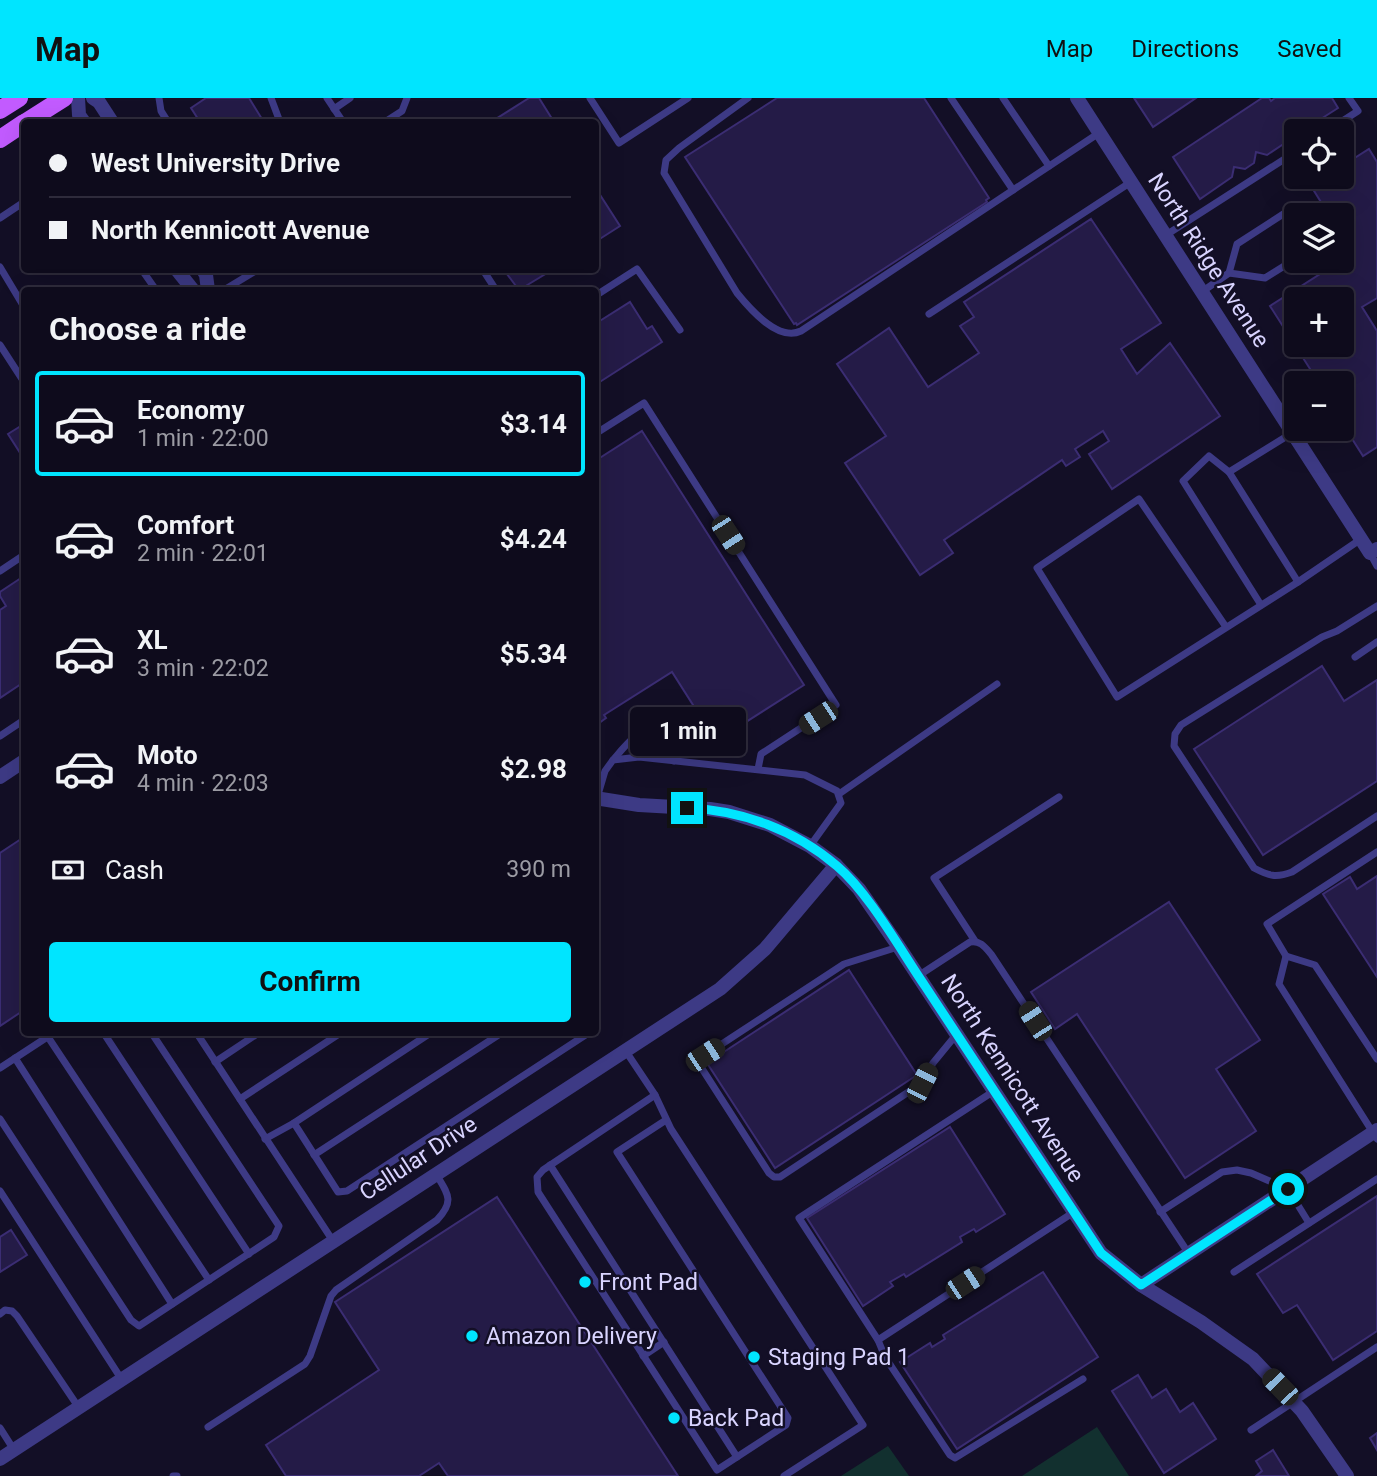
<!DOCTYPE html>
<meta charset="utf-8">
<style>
:root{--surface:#0e0b1c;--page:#1c1929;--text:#f1f3f6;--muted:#9b9ba3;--line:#2e2b3b;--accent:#00e5ff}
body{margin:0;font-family:Roboto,sans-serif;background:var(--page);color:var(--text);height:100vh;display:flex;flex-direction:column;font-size:26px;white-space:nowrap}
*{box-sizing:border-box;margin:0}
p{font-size:23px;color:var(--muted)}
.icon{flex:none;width:38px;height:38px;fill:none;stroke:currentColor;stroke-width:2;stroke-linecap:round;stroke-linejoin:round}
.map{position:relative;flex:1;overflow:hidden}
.panel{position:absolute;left:21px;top:189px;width:578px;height:749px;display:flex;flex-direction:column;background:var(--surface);border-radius:7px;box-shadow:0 7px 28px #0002,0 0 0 2px var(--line)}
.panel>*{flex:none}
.guide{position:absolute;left:21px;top:21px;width:578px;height:154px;border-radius:7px;box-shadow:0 7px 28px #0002,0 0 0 2px var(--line);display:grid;align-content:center;height:154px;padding:0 28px;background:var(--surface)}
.buttons{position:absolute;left:1284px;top:21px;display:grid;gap:14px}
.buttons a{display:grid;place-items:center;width:70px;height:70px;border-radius:7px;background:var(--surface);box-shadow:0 7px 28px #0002,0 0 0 2px var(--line);font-size:35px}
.end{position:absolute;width:32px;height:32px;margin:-16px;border:9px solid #00e5ff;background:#111;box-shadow:0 0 0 4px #111}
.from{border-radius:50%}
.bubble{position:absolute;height:49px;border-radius:7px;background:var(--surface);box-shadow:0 7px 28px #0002,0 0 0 2px var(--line);font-size:23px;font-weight:700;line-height:49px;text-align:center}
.car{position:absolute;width:21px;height:42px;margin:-21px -10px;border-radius:9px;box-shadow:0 0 5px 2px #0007;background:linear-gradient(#222 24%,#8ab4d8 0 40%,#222 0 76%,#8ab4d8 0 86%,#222 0)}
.guide b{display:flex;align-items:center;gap:24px;height:66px;font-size:26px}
.guide b+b{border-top:2px solid var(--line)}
.guide i{width:18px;height:18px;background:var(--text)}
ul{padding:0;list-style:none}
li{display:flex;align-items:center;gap:21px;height:105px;margin:0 14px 10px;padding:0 14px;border:4px solid transparent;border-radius:7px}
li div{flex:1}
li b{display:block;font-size:26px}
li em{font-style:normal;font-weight:700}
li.current{border-color:var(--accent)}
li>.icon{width:63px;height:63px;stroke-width:1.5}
h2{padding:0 28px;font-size:32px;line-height:84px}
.pay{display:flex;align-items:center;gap:18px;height:77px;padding:0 28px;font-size:26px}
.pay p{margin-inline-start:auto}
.button{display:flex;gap:14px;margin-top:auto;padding:14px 28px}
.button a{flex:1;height:80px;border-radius:7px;background:var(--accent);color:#111;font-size:28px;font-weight:700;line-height:80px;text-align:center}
header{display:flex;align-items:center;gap:42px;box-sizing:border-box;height:98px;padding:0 35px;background:var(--accent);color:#111}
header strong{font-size:33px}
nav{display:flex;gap:38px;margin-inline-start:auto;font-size:24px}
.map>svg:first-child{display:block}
.green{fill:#12302f}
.building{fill:#241b47;stroke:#3b2d73;stroke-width:2;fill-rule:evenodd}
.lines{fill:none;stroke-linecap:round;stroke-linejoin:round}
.service{stroke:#3d3a85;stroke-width:7}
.minor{stroke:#3d3a85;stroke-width:14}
.primary{stroke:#c25bff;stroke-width:18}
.route{stroke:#00e5ff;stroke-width:9}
.poi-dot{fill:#00e5ff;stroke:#130f26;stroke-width:2.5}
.labels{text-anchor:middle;stroke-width:5;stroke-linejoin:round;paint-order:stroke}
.street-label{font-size:23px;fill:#d9d4ff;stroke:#130f26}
.poi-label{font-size:23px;fill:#d9d4ff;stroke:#130f26;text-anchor:start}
</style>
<header>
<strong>Map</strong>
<nav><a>Map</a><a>Directions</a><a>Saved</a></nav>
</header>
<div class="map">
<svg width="1377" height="1378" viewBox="0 0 1377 1378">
<rect width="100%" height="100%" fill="#130f26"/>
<!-- green -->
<g class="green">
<path d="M1097,1329l32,49h-107z"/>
<path d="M888,1348l21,30h-68z"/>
</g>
<!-- building -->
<g class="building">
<path d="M206,0h43l13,21 -6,3h-56l-9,-14z"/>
<path d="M529,0h10l15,24h-63z"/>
<path d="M777,0h147l65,100 -3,2 1,2 -190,123 -1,-2 -2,1 -109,-167z"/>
<path d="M1134,0h62l-43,29z"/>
<path d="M1262,0h7l2,3 4,-3h57l6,10 -36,23 -12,-1 -2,11 -21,14 -11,-3 -2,11 -9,6 -11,-2 -2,10 -32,22 -27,-42z"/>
<path d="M1369,51l8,13v136l-15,9 15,24v116l-14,9 -21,-33v-40h-23l-49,-77 83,-53 -11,-17v-21h-13l-18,-29 14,-9h17v-11zM1297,201h45v46h-45z"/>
<path d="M595,89l25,39 -25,16z"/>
<path d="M1091,121l70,104 -40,26 16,25 33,-31 50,73 -108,73 -23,-35 20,-13 -6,-10 -28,18 5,8 -14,9 -4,-6 -118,80 9,13 -33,22 -75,-112 41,-27 -49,-72 52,-36 39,59 51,-34 -19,-27 14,-9 -10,-15z"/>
<path d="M504,172h48l-33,20z"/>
<path d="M630,204l17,27 5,-3 10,16 -67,43v-28l4,-3 -4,-6v-24z"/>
<path d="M24,326v35l-16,-25z"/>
<path d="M642,333l162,254 -88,56 -44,-69 -68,43 2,3 -11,8v-168l3,-2 -3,-5v-90z"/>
<path d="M24,478v106l-24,16v-88l6,-4 -6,-10v-4z"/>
<path d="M1322,568l22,35 33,-21v101l-114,74 -69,-106z"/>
<path d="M24,739v173l-24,16v-173z"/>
<path d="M1377,778v101l-54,-83 27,-17 7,12z"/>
<path d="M1169,804l91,138 -44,29 40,62 -71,47 -108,-164 -22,15 -24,-37z"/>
<path d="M849,872l68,105 -142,93 -68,-105z"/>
<path d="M950,1029l55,87 -29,18 -2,-3 -14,8 2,5 -56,35 -2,-3 -14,8 3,4 -30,20 -56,-88z"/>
<path d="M1377,1098v135l-44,29 -36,-55 -14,8 -26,-39z"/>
<path d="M497,1099l181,279h-230l-9,-13 -20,13h-133l-20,-31 113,-75 -44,-68z"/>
<path d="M11,1132l16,25 -27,17v-35z"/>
<path d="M1043,1174l55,85 -141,92 -57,-87 30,-19 2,4 13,-8 -2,-4z"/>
<path d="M1138,1277l14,23 14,-9 14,23 13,-9 23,36 -52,34 -52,-82z"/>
<path d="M1377,1335v17l-7,-12z"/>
<path d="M1273,1352l16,26h-33l6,-5 -6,-10z"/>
</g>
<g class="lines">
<!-- service -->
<g class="service">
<path d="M159,0l2,13 7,11"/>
<path d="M271,0l9,24"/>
<path d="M327,0l16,24"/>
<path d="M590,0l29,45 69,-45"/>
<path d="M748,0l-69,50 -13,12 -2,13 73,120c13,16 41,49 64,38l298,-198"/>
<path d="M951,0l62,92"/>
<path d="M1003,0l46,68"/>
<path d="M334,11l16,-11"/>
<path d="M385,24l17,-11 5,-13"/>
<path d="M1327,33l31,-20 -9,-13"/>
<path d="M0,120l24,-16"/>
<path d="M1166,137l131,-84"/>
<path d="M0,169l24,40"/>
<path d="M142,172l14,20"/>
<path d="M483,172l13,20"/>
<path d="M1229,175l36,5 32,-20"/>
<path d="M224,192l33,-20"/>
<path d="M1203,193l26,-18 8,-29 54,-35 6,8"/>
<path d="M595,198l42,-27 43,61"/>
<path d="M929,216l202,-132"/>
<path d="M0,247l24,37"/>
<path d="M1292,335l-63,39 69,110 63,-43"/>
<path d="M595,336l49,-31 192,302 -75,49 -3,15"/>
<path d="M1229,374l-20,-16 -26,25 78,124"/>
<path d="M1370,455l7,13"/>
<path d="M0,473l24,-16"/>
<path d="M1377,508l-40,25 -15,6 -141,88 -6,9 -1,12 80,122c15,8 22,10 38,4l85,-56"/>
<path d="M1226,529l-87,-128 -102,69 80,129 181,-115"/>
<path d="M1355,559l22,-15"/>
<path d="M0,638l24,-16"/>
<path d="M613,662c13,-15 27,-34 48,-34l8,8 5,27"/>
<path d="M839,696l158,-110"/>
<path d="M597,700l8,-27 8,-11 26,-3 166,18 32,16 4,12 -31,43"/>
<path d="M975,843l-41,-63 125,-81"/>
<path d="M898,849l-54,17 -145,95v5l70,109 5,4h6l142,-94 11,-20 23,-28"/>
<path d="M1286,858l-19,-32 110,-72"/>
<path d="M918,878l52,-34c10,-2 15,5 21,12l198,300"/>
<path d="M103,934l146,222"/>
<path d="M196,934l137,209"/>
<path d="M48,939l161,243"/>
<path d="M625,952l30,45 16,34 192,296 -79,51"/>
<path d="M15,960l157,246"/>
<path d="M1377,961l-62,-94 -29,-9 -7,28 98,155"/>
<path d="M215,964l45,-30"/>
<path d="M0,970l55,-36"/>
<path d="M994,993l-195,127 79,122 7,17 65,98 5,3 128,-79"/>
<path d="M655,997l-112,75 -6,7 1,15 179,278 69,-45 2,-7 -171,-266 49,-32"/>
<path d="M240,1001l102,-67"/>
<path d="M0,1021l131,201 8,6 135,-89 5,-11 -128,-194"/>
<path d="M294,1025l138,-91"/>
<path d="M265,1041l29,-16 44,69 9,-1 243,-159"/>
<path d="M314,1057l189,-123"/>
<path d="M550,1067l187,292"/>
<path d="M0,1093l122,189"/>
<path d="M1160,1114l62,-40 15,-2 14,3 37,16 21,34"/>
<path d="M1234,1174l143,-93"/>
<path d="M0,1216l5,-4 7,1 5,5 62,92"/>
<path d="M878,1242l196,-128"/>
<path d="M643,1258l21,-14"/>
<path d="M208,1329l97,-63 5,-8 21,-60 5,-6 101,-70c18,-19 11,-26 -1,-46"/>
<path d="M0,1330l14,22"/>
<path d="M1251,1332l126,-83"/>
<path d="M173,1378h4"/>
</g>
<!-- minor -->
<g class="minor">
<path d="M78,0l1,17 5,7"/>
<path d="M93,0l6,4 13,20"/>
<path d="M1077,0l293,455 7,-4"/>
<path d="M177,172l16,20"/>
<path d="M203,172l3,5 2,15"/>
<path d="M0,679l24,-16"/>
<path d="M595,700l44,7 71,4 19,3 41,13 40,21 26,19 23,24 40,58 202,306 40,32 60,37 52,37 49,52 45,65"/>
<path d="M1141,1187l236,-155"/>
<path d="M0,1361l720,-470 45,-40 71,-84"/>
</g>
<!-- primary -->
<g class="primary">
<path d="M0,12l19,-12"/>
<path d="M26,24l38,-24"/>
<path d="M0,41l24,-16"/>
</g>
</g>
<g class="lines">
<!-- route -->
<path class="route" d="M687,710c55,2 108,22 150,58 32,27 64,85 88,120 59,89 117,178 176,267l40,32 147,-96"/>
</g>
<!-- markers -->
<g class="poi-dot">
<circle cx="585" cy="1184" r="7"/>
<circle cx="472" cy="1238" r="7"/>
<circle cx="754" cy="1259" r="7"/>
<circle cx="674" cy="1320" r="7"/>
</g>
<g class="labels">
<!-- street labels -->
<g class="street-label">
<text transform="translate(1209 162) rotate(57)" y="8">North Ridge Avenue</text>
<text transform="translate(1013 980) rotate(57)" y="8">North Kennicott Avenue</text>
<text transform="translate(418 1060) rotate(-33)" y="8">Cellular Drive</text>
</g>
<!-- poi labels -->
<g class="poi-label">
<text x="599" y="1192">Front Pad</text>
<text x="486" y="1246">Amazon Delivery</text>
<text x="768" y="1267">Staging Pad 1</text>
<text x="688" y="1328">Back Pad</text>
</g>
</g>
</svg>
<div class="buttons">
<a><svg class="icon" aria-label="locate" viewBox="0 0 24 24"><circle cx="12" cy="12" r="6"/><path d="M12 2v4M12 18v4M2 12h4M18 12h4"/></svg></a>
<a><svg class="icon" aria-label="layers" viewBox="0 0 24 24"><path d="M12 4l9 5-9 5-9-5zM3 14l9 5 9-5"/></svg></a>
<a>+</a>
<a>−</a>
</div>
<i class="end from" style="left:1288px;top:1091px"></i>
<i class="end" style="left:687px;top:710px"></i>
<div class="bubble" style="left:630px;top:609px;width:116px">1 min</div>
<i class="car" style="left:728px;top:437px;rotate:147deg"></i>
<i class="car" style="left:818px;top:620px;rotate:237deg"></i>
<i class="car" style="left:1035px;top:923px;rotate:327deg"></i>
<i class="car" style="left:705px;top:957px;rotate:57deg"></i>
<i class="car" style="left:922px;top:985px;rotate:27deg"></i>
<i class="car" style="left:965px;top:1185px;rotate:57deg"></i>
<i class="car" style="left:1280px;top:1289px;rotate:316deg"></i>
<div class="guide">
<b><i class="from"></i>West University Drive</b>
<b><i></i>North Kennicott Avenue</b>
</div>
<section class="panel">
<h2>Choose a ride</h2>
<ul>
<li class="current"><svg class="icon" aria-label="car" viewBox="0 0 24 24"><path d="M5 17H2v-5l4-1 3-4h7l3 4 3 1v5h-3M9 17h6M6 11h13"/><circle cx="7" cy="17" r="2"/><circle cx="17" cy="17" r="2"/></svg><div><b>Economy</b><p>1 min · 22:00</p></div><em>$3.14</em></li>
<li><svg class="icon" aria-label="car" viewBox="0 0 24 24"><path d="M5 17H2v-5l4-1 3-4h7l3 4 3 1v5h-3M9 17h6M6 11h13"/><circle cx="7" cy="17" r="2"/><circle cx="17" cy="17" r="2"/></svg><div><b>Comfort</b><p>2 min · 22:01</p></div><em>$4.24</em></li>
<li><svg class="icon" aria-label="car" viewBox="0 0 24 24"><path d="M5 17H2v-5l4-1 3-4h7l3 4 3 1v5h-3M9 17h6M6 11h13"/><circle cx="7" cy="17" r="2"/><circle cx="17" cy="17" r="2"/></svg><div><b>XL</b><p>3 min · 22:02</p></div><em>$5.34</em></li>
<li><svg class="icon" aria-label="car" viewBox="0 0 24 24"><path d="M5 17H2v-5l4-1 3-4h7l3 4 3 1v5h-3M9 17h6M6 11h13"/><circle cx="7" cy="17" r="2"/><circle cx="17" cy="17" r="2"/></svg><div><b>Moto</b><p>4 min · 22:03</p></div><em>$2.98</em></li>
</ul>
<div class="pay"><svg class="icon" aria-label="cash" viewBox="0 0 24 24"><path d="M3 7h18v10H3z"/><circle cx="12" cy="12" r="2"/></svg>Cash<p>390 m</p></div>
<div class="button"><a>Confirm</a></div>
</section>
</div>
